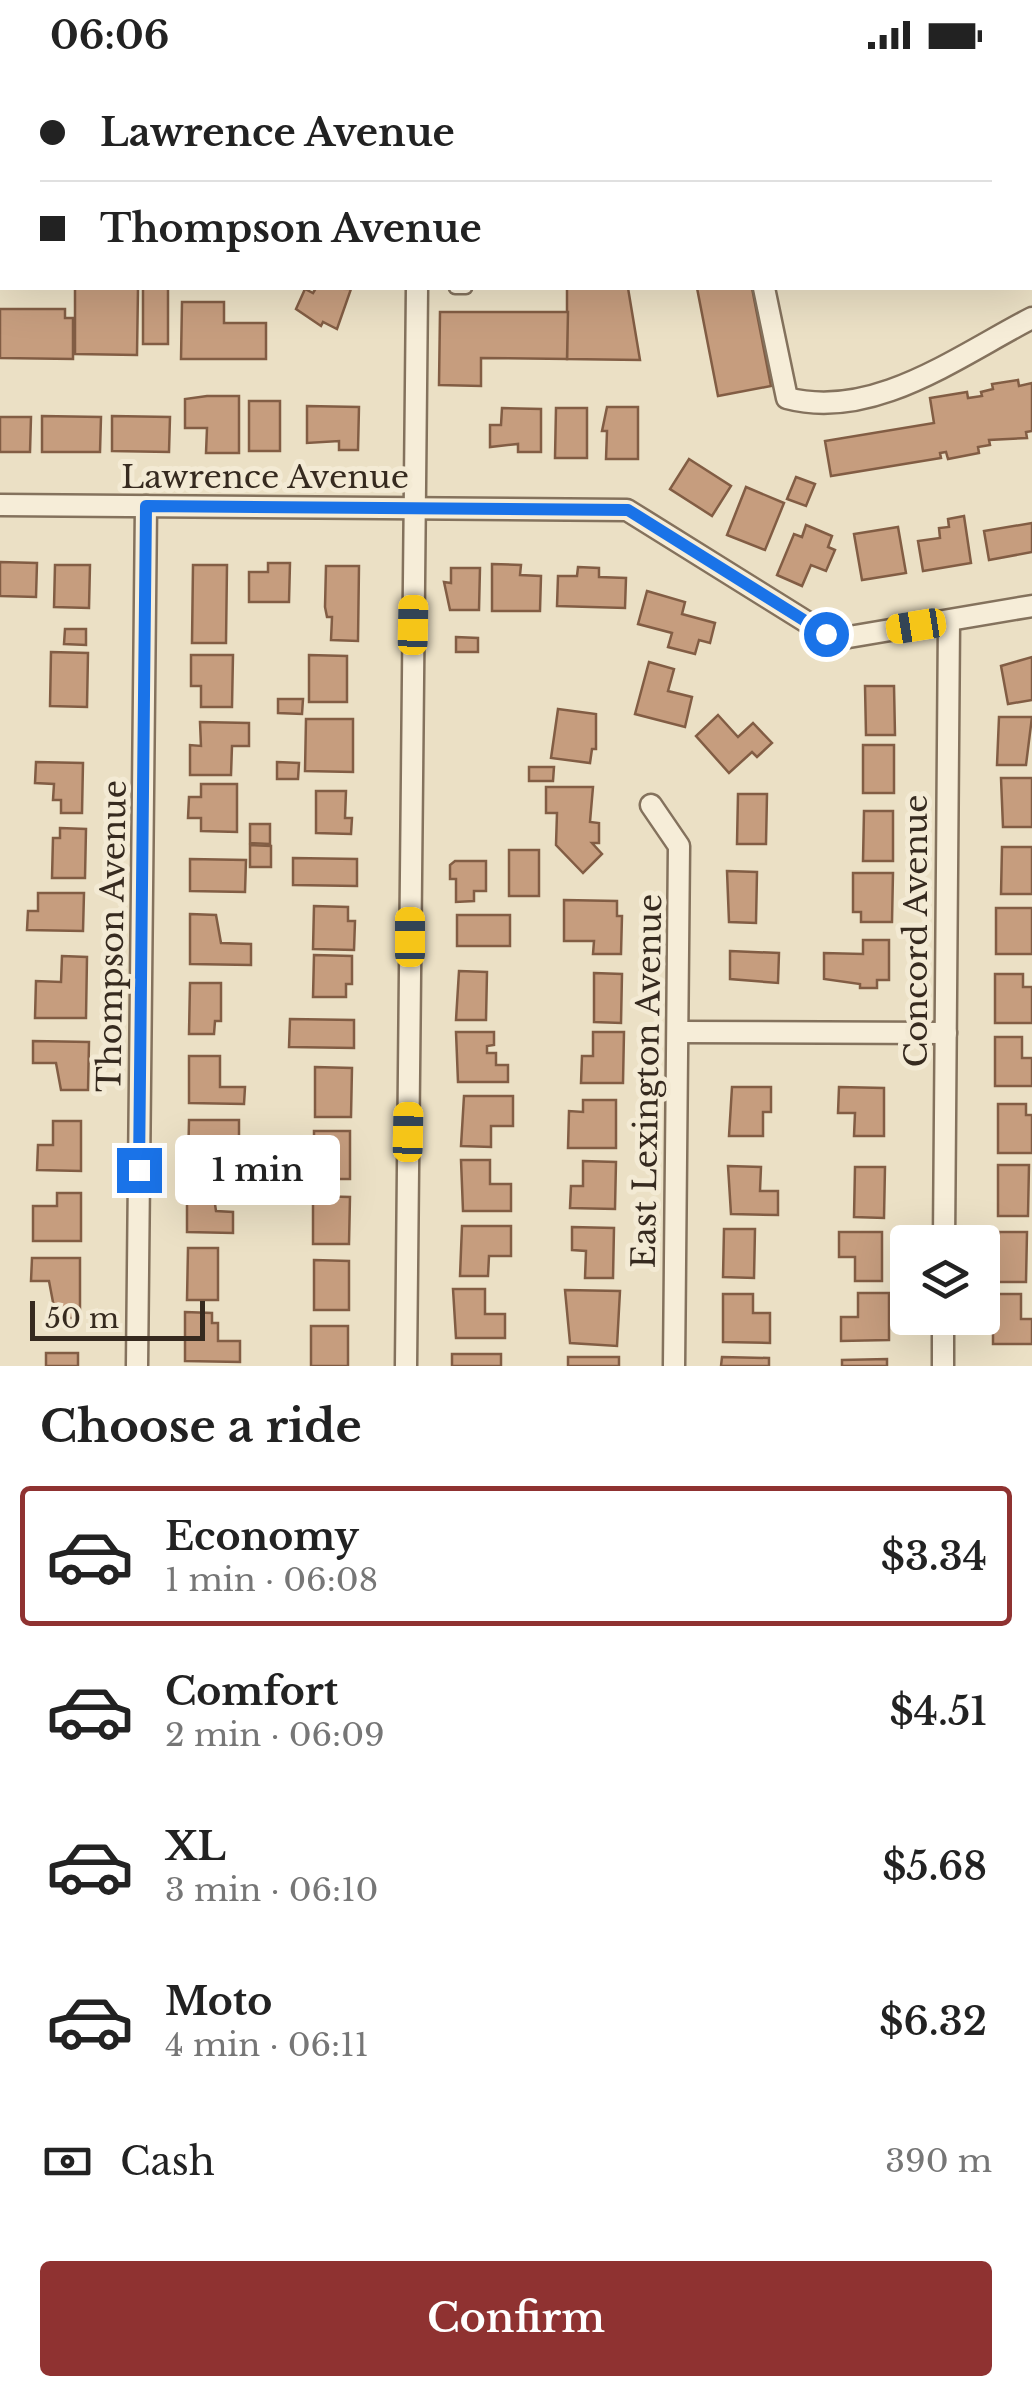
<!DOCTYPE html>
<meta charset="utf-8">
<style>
:root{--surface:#fff;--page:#f6f6f6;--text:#222;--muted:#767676;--line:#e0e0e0;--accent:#8f3231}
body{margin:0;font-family:"Libre Baskerville",serif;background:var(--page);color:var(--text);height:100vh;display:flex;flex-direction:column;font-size:38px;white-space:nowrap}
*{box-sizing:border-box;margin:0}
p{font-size:32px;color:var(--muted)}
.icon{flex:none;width:55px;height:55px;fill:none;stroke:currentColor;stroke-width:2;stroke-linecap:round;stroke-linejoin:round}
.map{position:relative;height:1296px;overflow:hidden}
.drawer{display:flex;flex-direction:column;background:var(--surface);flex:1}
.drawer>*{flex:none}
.top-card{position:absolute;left:0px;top:0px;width:1032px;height:220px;box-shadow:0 10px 40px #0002;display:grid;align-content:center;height:220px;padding:0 40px;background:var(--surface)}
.controls{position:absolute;left:890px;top:1155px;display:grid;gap:20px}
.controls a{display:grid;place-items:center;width:110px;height:110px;border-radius:10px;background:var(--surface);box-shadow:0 10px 40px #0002;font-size:50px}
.scale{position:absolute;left:30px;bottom:25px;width:175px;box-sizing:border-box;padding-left:10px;border:5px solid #362a1f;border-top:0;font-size:28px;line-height:35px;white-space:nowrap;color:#362a1f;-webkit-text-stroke:8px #f3ead4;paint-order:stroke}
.end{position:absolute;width:45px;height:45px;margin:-22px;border:12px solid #1a73e8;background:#fff;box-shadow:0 0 0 5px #fff}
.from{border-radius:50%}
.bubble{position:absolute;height:70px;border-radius:10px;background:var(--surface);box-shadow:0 10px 40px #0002;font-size:32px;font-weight:600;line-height:70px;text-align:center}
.car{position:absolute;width:30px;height:60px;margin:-30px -15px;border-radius:12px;box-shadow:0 0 8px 2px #0007;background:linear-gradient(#f5c518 24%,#345 0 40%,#f5c518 0 76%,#345 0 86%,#f5c518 0)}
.top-card b{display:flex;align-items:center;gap:35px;height:95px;font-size:38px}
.top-card b+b{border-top:2px solid var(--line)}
.top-card i{width:25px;height:25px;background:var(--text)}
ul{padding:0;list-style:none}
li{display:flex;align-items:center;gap:30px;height:140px;margin:0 20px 15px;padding:0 20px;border:5px solid transparent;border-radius:10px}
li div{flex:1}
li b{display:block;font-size:38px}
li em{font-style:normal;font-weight:600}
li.selected{border-color:var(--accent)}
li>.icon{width:90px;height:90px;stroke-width:1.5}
h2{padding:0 40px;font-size:45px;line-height:120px}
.pay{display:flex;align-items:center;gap:25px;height:110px;padding:0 40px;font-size:38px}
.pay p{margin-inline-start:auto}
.cta{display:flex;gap:20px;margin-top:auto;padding:20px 40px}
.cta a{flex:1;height:115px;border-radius:10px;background:var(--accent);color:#fff;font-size:40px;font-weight:600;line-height:115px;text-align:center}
.status{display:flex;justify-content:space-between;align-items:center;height:70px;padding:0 50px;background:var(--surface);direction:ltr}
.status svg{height:28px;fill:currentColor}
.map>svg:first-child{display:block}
.building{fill:#c69d7e;stroke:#825d44;stroke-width:2.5}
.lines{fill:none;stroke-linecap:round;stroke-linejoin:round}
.service-casing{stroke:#84725d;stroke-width:15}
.minor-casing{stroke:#84725d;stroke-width:25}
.primary-casing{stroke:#524130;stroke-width:35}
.service{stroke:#f6edd8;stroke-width:10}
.minor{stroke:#f6edd8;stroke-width:20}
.primary{stroke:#ebd4a0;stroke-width:30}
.route{stroke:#1a73e8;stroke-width:12}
.labels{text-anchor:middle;stroke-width:10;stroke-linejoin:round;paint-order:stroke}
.street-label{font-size:32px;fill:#362a1f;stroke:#f3ead4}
</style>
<div class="status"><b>06:06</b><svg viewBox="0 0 49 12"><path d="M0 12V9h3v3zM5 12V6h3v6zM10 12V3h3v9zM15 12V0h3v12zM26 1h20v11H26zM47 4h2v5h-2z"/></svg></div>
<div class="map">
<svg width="1032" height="1296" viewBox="0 0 1032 1296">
<rect width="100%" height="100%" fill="#ebe0c5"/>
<!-- building -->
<g class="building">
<path d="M75,218h63l-1,67 -62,-1z"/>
<rect x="143" y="218" width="25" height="56"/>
<path d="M316,218l35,1 -14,40 -14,-7 -2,4 -25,-17 9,-20 8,4z"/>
<path d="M567,218h61l12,72 -73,-1z"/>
<path d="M697,218h55l19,98 -53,10z"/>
<path d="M182,232h42v21h42v36h-85z"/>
<path d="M0,239h65v9h8v41l-73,-1z"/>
<path d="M440,242h128l-1,47 -86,-1v28l-42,-1z"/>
<path d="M1018,310l1,6 13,-3v48l-6,1 1,6 -38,2 1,5 -12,2 1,6 -31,6 -2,-7 -6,1 1,5 -110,18 -6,-35 109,-18 -4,-25 37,-6 1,6 14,-2 -1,-4 12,-3 -1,-5z"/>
<path d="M207,326h32v57h-33l1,-25h-22v-29z"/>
<rect x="249" y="331" width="31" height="50"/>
<path d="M307,336l52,1 -1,43h-19v-9l-32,2z"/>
<path d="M607,337h31v52h-32l1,-28h-5z"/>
<path d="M502,338l39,1v43h-23v-8l-28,3v-22h11z"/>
<path d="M556,338h31v50h-32z"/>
<path d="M42,346l59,1 -1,35h-58z"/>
<path d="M112,346l58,1 -1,35 -57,-1z"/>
<path d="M0,347h31l-1,35h-30z"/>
<path d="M689,389l42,27 -19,30 -42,-27z"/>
<path d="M796,407l19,7 -9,22 -19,-7z"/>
<path d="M746,417l38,16 -19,47 -38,-15z"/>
<path d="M964,446l7,47 -48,8 -5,-30 22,-3 -1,-10 10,-1 -1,-8z"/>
<path d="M1032,453v29l-43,8 -5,-29z"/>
<path d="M806,455l26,11 -4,11 7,3 -9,21 -15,-6 -9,21 -25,-11 17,-41 8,3z"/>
<path d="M898,457l8,46 -44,7 -8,-46z"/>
<path d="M0,492l37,1 -1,34 -36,-1z"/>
<path d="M268,493h22l-1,39h-40v-30h19z"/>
<path d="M492,494l29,1 -1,10 21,1 -1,35h-48z"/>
<path d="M55,495h35l-1,43 -35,-1z"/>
<path d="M193,495h34l-1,78h-34z"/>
<path d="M326,496h33l-1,75 -27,-1 1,-23h-5l-2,-10z"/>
<path d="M578,497l21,1v9l27,1 -1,30 -68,-2 1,-30h19z"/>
<path d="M451,498h29l-1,42h-29l-6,-28 7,1z"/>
<path d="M647,521l38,11 -3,12 33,9 -5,20 -11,-3 -4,14 -27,-7 4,-14 -34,-9z"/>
<path d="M65,559h21v16l-22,-1z"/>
<path d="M456,567l22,1v14h-22z"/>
<path d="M51,582l37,1 -1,54 -37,-1z"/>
<path d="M191,585h42l-1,52h-31v-21h-10z"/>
<path d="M309,585l38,1v46h-38z"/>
<path d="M1032,587v43l-24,4 -7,-38z"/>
<path d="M649,592l25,7 -6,22 24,6 -7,30 -50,-13z"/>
<path d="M865,616h29l1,49h-29z"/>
<path d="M278,629h25l-1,15 -24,-1z"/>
<path d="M558,639l38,5v35h-4l-2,14 -39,-5z"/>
<path d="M718,645l20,22 15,-14 19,20 -15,14 -5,-5 -23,21 -33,-37z"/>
<path d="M999,647h33l-6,48h-29z"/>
<path d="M306,649h47v53l-48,-1z"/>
<path d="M200,652l49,1v23h-17l-1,29h-41v-30l11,1z"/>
<rect x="863" y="675" width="31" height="48"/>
<path d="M36,692l47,1 -1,50h-21v-13h-8l1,-16 -19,-1z"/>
<path d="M277,692l22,1 -1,16h-21z"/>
<path d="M529,697h25l-1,14h-24z"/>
<path d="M1001,708h31v49h-29z"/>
<path d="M201,714h36v48l-36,-1v-13h-13l1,-21h12z"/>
<path d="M546,717h47l-3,35 9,1v20h-7l10,11 -19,19 -27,-28 1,-32h-11z"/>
<path d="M316,721h30l-1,27h7l-1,16 -35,-1z"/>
<path d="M738,724h29l-1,50h-29z"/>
<path d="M864,741h29v50h-30z"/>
<path d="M250,754h20v20l-20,-1z"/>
<path d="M60,758l26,1 -1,49h-33l1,-40h7z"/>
<path d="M250,775l21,1v21h-21z"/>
<path d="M1002,777h30v47h-31z"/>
<rect x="509" y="780" width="30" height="46"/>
<path d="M293,788l64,1v27l-64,-1z"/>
<path d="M190,789l56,1 -1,32 -55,-1z"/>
<path d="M455,791h31v30h-12v10l-18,1v-23h-6v-14z"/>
<path d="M727,801l30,1 -1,51 -27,-1z"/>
<path d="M853,803h40l-1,49h-31v-10h-8z"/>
<path d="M38,823h46l-1,38 -56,-1 1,-19h10z"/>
<path d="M564,830l53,1v15h5l-1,38h-28l1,-13h-30z"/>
<path d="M314,836l34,1v14h7l-1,29 -41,-1z"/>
<rect x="996" y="838" width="36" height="46"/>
<path d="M190,844l26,1 5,28 30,1v21l-61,-1z"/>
<rect x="457" y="845" width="53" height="31"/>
<path d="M863,870h26v40h-12v8h-17v-4l-36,-5v-26l39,1z"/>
<path d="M730,881l49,2 -1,30 -48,-4z"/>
<path d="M314,885l38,1v28h-6v13h-33z"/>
<path d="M62,886l25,1 -1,61h-51l1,-37 25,1z"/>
<path d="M459,901l28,1 -1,48h-30z"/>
<path d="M594,903l28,1 -1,49 -27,-1z"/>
<path d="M995,904h28v13h9v36h-37z"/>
<path d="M190,913h31v38h-6l-1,13h-25z"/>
<path d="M290,949l64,1v28l-65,-1z"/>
<path d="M456,962h38v13l-7,1v7h9v12h12v17h-50z"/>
<path d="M593,962h31l-1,51h-42l1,-27h11z"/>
<path d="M995,967h27v21h10v28h-37z"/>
<path d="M33,971l56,1 -1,48h-27l-5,-27h-23z"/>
<path d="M189,986h31v31h25l-1,17 -55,-1z"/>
<path d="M315,997l37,1 -1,49h-36z"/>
<path d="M732,1017h39v25h-8v24h-34z"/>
<path d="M839,1017l45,1v48h-30l1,-23h-17z"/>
<path d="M464,1026h49v30h-22v21l-30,-1z"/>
<path d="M583,1030h33v48h-48l1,-37 14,1z"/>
<path d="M998,1034h28v11h6v38h-34z"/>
<path d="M189,1050h50v40l-27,-1v10l-24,-1z"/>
<path d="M53,1051h28v50l-44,-1 1,-25h15z"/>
<rect x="314" y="1061" width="36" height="48"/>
<path d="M461,1090h29v24h21v27h-48z"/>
<path d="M583,1091l33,1 -1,47 -45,-1 1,-22h12z"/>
<path d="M998,1095h31l-1,51h-30z"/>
<path d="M728,1096l33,1 -1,24h18v24l-47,-1z"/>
<path d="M855,1097h30l-1,51 -30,-1z"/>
<path d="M187,1113h25l4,28 17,1v21l-46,-1z"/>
<path d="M57,1123h24v48h-48v-35h24z"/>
<path d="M313,1126l37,1 -1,47h-36z"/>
<path d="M462,1156h49v30h-22l-1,20h-28z"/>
<path d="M572,1157l42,1 -1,50h-28l1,-27 -14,-1z"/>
<path d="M724,1159h31l-1,49 -31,-1z"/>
<path d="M839,1162h43v49h-27v-24h-16z"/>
<path d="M999,1162h28l-1,50h-30z"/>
<path d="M188,1178h30v52h-31z"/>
<path d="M32,1188h48v60h-24l-7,-37h-18z"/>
<path d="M314,1190l35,1v49h-35z"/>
<path d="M453,1219h32v25h20v24h-49z"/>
<path d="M565,1220l55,1 -3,55 -47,-3z"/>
<path d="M858,1223h31v47l-48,1v-24h17z"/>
<path d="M723,1224h30v19h17v30l-47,-1z"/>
<path d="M993,1224h28v25h11v25h-39z"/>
<path d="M185,1242l27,1v10h6v18h22v21l-55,-1z"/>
<rect x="311" y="1256" width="37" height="40"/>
<rect x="46" y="1283" width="32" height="13"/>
<rect x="452" y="1284" width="49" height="12"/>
<rect x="568" y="1287" width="51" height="9"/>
<path d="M722,1287l47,1v8h-48z"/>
<path d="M887,1289v7h-45v-6z"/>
</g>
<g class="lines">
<!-- service casing -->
<g class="service-casing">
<g id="service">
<path d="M908,0l1,2"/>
<path d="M961,0l2,2"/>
<path d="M455,218h11"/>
</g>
</g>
<!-- minor casing -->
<g class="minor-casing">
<g id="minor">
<path d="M389,2v-2"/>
<path d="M764,218l23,110c86,23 171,-42 245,-80"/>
<path d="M0,435l627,5 199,124 23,3 183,-31"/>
<path d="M651,735l28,41 -5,520"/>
<path d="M678,962l268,1"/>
<path d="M944,1172l5,-621"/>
<path d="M137,1296l9,-860"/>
<path d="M406,1296l11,-1078"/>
<path d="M943,1296v-48"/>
</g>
</g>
<!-- primary casing -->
<g class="primary-casing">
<g id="primary">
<path d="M876,2l5,-2"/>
<path d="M0,149h2"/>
</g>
</g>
<!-- service -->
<use href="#service" class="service"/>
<!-- minor -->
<use href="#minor" class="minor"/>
<!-- primary -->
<use href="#primary" class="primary"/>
</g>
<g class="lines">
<!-- route -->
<path class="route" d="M139,1100l7,-664 482,4 198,124"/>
</g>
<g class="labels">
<!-- street labels -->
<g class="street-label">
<text x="265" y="418">Lawrence Avenue</text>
<text transform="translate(916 861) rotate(-90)" y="11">Concord Avenue</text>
<text transform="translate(112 866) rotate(-89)" y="11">Thompson Avenue</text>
<text transform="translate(647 1011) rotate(-89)" y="11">East Lexington Avenue</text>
</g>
</g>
</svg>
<div class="controls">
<a><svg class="icon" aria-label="layers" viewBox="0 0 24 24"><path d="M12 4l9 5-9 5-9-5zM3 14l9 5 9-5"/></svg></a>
</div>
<div class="scale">50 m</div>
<i class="end from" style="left:826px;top:564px"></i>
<i class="end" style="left:139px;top:1100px"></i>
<div class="bubble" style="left:175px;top:1065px;width:165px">1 min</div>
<i class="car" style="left:413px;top:555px;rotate:1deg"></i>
<i class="car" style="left:916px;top:556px;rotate:261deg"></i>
<i class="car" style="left:410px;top:867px;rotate:0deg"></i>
<i class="car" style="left:408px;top:1062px;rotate:1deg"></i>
<div class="top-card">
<b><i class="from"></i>Lawrence Avenue</b>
<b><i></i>Thompson Avenue</b>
</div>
</div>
<section class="drawer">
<h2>Choose a ride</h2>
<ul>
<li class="selected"><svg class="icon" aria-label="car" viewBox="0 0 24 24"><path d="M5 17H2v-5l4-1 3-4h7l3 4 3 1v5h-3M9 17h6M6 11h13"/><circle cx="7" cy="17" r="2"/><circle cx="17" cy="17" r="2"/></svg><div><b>Economy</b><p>1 min · 06:08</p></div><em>$3.34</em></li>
<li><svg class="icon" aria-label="car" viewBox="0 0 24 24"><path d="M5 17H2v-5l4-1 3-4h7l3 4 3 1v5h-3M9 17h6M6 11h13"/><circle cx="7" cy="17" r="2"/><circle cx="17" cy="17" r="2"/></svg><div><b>Comfort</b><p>2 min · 06:09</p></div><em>$4.51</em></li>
<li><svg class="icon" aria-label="car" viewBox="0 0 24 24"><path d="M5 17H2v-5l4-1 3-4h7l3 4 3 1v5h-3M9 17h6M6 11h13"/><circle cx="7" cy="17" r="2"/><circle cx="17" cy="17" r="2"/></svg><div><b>XL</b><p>3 min · 06:10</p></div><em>$5.68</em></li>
<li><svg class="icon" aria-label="car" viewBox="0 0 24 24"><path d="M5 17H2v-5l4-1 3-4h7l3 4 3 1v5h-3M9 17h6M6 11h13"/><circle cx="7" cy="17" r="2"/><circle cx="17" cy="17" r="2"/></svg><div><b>Moto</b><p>4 min · 06:11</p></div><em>$6.32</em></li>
</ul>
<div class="pay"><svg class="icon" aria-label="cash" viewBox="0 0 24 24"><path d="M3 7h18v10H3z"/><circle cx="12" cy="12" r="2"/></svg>Cash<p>390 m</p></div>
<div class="cta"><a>Confirm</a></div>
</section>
